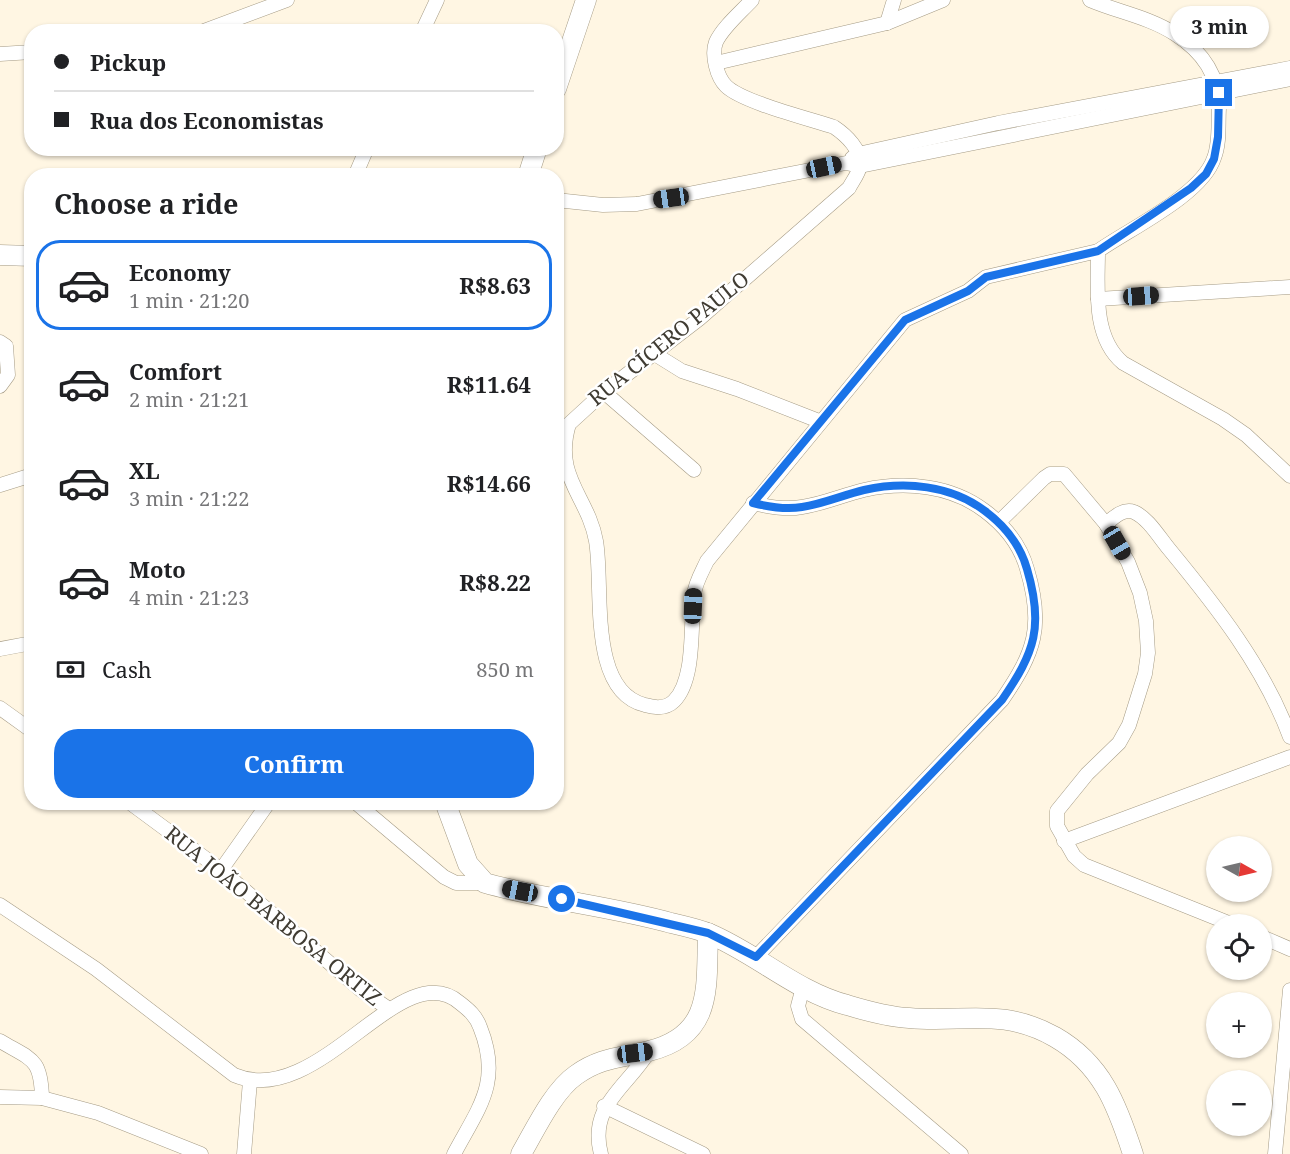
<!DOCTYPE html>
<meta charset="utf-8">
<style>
:root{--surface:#fff;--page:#f6f6f6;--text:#202124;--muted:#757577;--line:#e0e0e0;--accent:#1a73e8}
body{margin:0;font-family:"Noto Serif",serif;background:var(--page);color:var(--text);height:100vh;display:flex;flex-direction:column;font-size:22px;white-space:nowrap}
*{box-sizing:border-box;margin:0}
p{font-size:20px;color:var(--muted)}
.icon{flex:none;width:33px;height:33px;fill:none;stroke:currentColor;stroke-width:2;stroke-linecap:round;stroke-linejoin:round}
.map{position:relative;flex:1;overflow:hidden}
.details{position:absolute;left:24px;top:168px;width:540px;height:642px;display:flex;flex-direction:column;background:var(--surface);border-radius:24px;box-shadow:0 2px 4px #0004}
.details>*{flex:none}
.guide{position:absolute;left:24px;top:24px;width:540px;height:132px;border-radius:24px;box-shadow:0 2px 4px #0004;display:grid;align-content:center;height:132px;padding:0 30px;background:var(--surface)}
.needle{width:39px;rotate:98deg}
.buttons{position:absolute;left:1206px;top:836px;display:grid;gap:12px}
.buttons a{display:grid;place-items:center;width:66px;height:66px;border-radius:50%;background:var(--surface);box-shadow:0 2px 4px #0004;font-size:30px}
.end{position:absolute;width:27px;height:27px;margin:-14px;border:8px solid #1a73e8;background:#fff;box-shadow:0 0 0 3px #fff}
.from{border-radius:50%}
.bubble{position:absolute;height:42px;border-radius:21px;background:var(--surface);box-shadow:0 2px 4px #0004;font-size:20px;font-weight:700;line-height:42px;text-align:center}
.car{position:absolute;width:18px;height:36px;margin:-18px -9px;border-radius:8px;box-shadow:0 0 4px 2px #0007;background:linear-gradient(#222 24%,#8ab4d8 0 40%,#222 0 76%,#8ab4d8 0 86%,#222 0)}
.guide b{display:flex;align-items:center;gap:21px;height:57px;font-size:22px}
.guide b+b{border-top:2px solid var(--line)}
.guide i{width:15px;height:15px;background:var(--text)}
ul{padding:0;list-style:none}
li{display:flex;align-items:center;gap:18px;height:90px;margin:0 12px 9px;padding:0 18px;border:3px solid transparent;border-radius:24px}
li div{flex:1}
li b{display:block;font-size:22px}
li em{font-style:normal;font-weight:700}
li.selected{border-color:var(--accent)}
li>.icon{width:54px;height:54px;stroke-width:1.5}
h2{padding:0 30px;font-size:27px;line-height:72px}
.pay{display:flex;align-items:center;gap:15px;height:66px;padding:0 30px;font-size:22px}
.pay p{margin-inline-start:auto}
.primary-button{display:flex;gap:12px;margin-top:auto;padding:12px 30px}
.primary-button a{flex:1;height:69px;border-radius:24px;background:var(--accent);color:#fff;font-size:24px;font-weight:700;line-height:69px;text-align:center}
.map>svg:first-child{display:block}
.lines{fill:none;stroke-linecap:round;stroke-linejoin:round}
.street-casing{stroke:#a59b85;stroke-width:15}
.secondary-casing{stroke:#a59b85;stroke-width:21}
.street{stroke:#fff;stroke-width:14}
.secondary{stroke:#fff;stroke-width:20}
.route{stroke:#1a73e8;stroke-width:8}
.labels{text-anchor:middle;stroke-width:5;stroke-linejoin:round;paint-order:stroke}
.street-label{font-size:21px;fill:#403c33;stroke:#fff}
</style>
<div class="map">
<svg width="1290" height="1154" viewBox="0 0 1290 1154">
<rect width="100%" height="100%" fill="#fff6e3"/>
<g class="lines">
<!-- street casing -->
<g class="street-casing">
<g id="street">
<path d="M752,0c-11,12 -29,27 -36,42 -5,13 1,35 10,44 16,16 84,33 108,41 12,8 28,23 26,39 -1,7 -8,16 -11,22l-150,131 -95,73 -35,32c-16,53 19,72 27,117 8,45 -9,150 49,164 10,3 21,4 29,-4 22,-22 16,-77 20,-106 1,-12 8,-23 13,-34l198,-241 63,-29 18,-14 112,-26"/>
<path d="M1090,0c28,12 59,17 85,34 28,18 44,41 44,74 -1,17 1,35 -5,50 -12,37 -85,71 -116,93 0,37 -6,86 25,112l100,56 23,16 44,41"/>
<path d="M887,23l7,-23"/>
<path d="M201,32l86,-32"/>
<path d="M422,32l15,-32"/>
<path d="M0,54l32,-2"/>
<path d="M716,63l171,-40 56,-23"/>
<path d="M852,158l6,-4 140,-31 292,-55"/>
<path d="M355,176l12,-28"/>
<path d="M556,200l47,5 34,-1 209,-41 14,3 430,-87"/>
<path d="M1098,299l192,-12"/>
<path d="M0,342l6,4 2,29 -8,11"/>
<path d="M653,353l29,18 55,18 82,32"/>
<path d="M604,392l90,78"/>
<path d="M0,485l32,-10"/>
<path d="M753,503c16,4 32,7 49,4 21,-3 41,-12 62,-17 41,-9 87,-5 121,21 20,15 35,33 42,58 17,57 8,83 -25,131l-246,257"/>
<path d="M1000,521l44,-43 6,-4h14l42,50 22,38 12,31 6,28 2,32 -3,21 -16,51 -10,18 -32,31 -30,37v15l17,30 10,9 147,59"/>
<path d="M1106,524c7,-6 17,-16 28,-12 14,6 25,25 35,37 47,57 95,118 121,188"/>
<path d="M0,649l32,-6"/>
<path d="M0,708l32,23"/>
<path d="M129,802l92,68 140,120 28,19"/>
<path d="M355,802l89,75 12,6h29"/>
<path d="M1064,841l226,-84"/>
<path d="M221,870l48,-68"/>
<path d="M0,905l96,64 138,106c85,36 167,-123 226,-72 9,7 16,13 20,24 22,55 -1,80 -26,127"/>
<path d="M1262,937l28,12"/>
<path d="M803,987l-5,19 4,13 159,135"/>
<path d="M0,1041c32,19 41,17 42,57"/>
<path d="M0,1097l42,1 56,15 103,41"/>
<path d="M604,1106l99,48"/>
<path d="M244,1154l6,-73"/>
<path d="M601,1154c-13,-49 27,-67 48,-103"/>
<path d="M1275,1154l15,-164"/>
</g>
</g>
<!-- secondary casing -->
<g class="secondary-casing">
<g id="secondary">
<path d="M556,89l30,-89"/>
<path d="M528,176l9,-28"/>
<path d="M0,255l32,1"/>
<path d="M445,802l23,62 17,19c60,17 125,23 186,40 13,3 27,6 39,11 47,20 87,58 137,71 20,6 41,12 62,13 55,5 93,-11 146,19 47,27 62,68 78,117"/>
<path d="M521,1154c14,-24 32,-63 55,-79 25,-18 45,-17 73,-24 65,-16 57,-64 59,-118"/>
</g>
</g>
<!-- street -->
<use href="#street" class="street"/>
<!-- secondary -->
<use href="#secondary" class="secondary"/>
</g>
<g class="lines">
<!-- route -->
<path class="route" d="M562,899l146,34 48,24 246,-257c33,-48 42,-74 25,-131 -7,-25 -22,-43 -42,-58 -34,-26 -80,-30 -121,-21 -21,5 -41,14 -62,17 -17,3 -33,0 -49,-4l152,-183 63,-29 18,-14 112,-26 93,-63 15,-14 8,-15 4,-22 1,-44"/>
</g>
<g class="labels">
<!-- street labels -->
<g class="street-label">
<text transform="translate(669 339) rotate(-39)" y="7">RUA CÍCERO PAULO</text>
<text transform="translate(273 916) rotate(39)" y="7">RUA JOÃO BARBOSA ORTIZ</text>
</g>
</g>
</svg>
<div class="buttons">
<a><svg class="needle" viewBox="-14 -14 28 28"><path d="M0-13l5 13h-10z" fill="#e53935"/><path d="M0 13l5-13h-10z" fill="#757577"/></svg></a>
<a><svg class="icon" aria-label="locate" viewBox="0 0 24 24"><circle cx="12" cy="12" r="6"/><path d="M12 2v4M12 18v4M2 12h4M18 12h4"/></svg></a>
<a>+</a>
<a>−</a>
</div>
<i class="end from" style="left:562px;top:899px"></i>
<i class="end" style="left:1219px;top:93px"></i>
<div class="bubble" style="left:1170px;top:6px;width:99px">3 min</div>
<i class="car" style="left:824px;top:167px;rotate:78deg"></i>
<i class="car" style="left:671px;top:198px;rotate:262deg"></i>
<i class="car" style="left:1141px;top:296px;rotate:86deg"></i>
<i class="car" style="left:1117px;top:543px;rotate:150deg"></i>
<i class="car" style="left:693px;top:606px;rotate:2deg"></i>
<i class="car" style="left:520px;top:891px;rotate:281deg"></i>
<i class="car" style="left:635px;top:1053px;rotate:83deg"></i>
<div class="guide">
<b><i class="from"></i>Pickup</b>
<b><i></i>Rua dos Economistas</b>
</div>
<section class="details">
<h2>Choose a ride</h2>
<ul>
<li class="selected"><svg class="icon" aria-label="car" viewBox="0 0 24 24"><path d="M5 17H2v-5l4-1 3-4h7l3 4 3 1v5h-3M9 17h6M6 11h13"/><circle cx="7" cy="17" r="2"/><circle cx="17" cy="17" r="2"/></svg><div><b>Economy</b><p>1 min · 21:20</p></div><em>R$8.63</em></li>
<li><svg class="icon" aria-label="car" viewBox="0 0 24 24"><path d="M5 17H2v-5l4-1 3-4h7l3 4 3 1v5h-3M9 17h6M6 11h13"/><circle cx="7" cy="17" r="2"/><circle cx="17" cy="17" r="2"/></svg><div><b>Comfort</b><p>2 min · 21:21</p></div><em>R$11.64</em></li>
<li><svg class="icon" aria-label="car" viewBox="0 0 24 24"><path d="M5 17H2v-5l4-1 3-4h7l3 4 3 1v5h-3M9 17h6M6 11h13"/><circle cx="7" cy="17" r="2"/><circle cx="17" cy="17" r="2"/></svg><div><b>XL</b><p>3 min · 21:22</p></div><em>R$14.66</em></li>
<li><svg class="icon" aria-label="car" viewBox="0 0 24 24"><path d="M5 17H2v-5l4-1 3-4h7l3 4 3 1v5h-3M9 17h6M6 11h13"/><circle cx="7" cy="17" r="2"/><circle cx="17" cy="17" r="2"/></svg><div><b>Moto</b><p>4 min · 21:23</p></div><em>R$8.22</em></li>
</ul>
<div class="pay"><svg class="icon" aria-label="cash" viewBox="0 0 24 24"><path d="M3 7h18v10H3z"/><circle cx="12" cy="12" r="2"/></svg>Cash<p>850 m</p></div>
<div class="primary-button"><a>Confirm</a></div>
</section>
</div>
